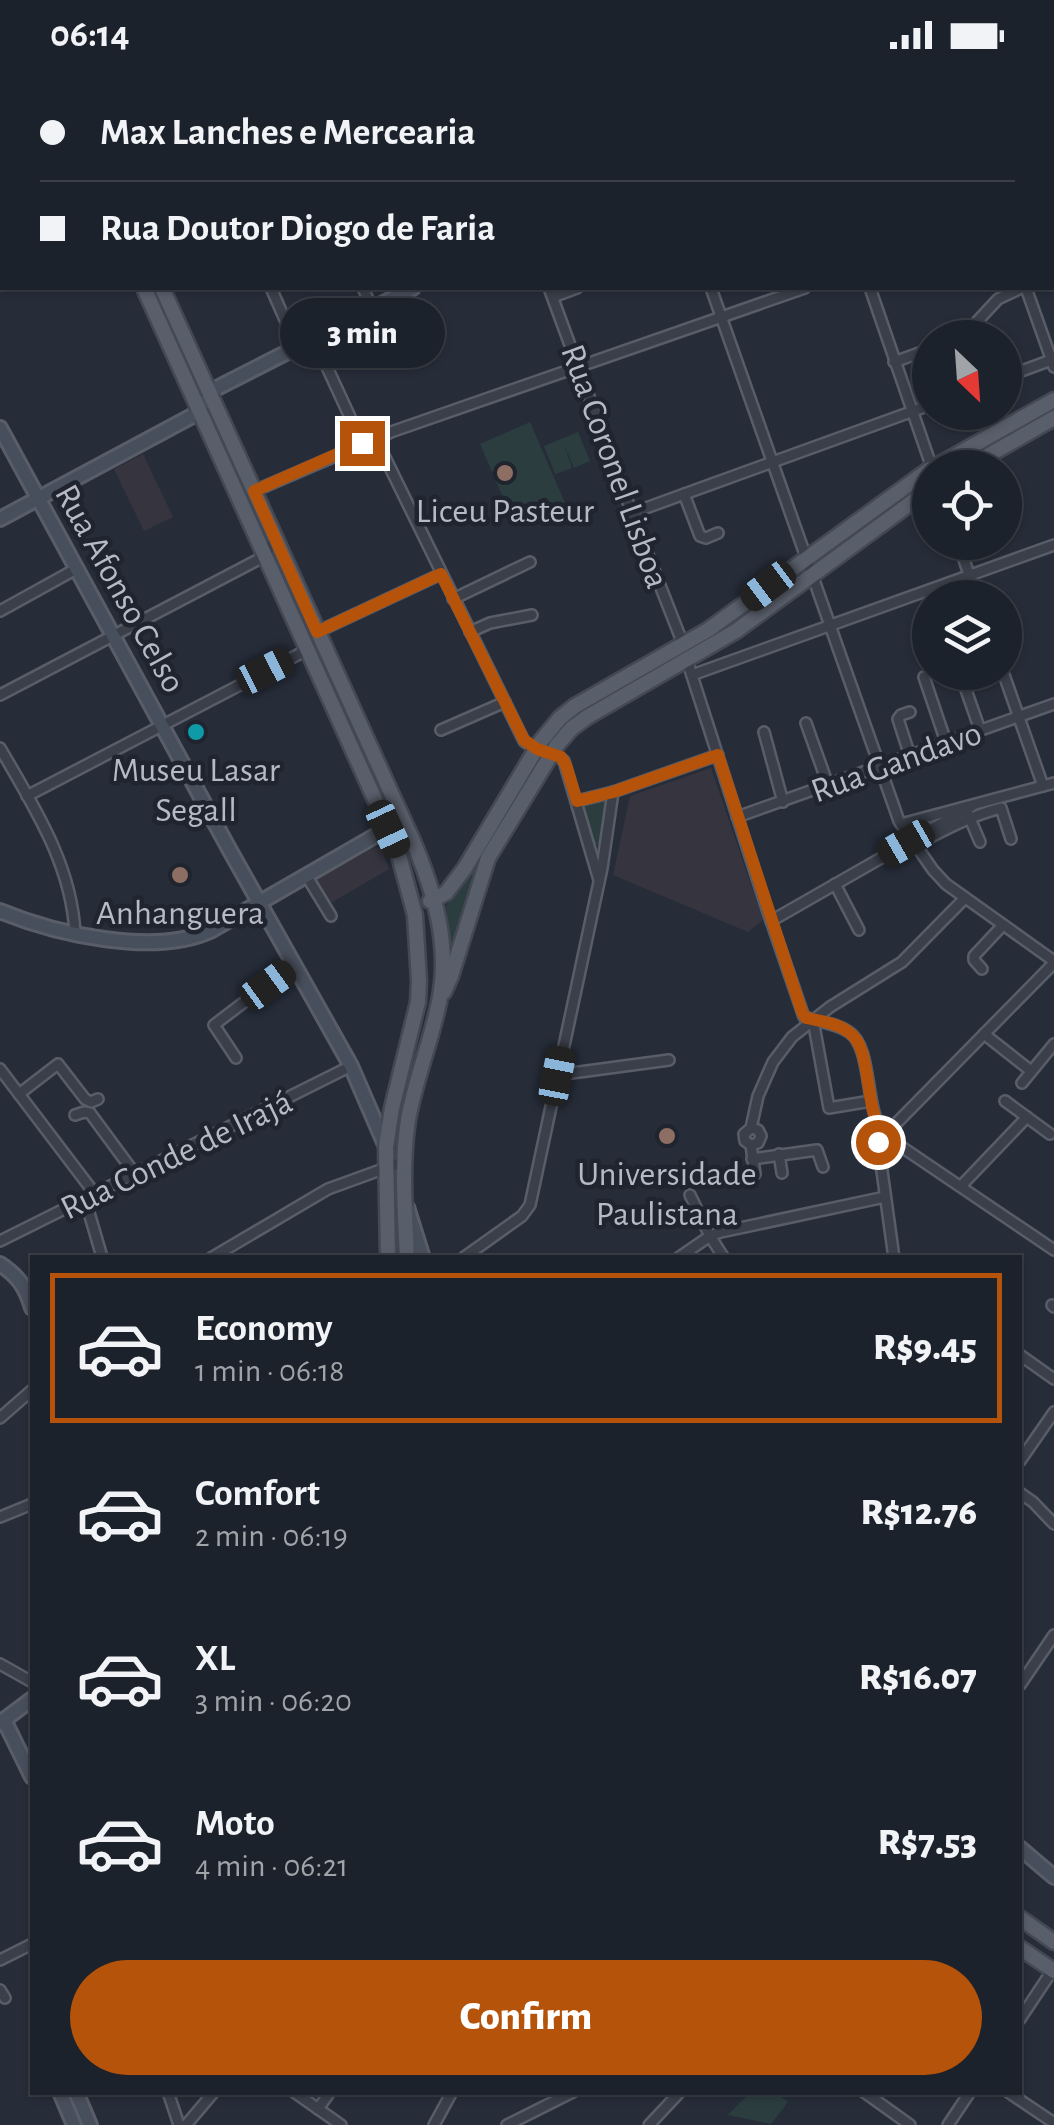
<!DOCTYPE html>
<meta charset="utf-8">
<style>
:root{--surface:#1c222b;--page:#252a33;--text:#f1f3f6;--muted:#a0a4a9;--line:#3a3f47;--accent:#b45309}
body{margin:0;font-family:"Alegreya Sans",sans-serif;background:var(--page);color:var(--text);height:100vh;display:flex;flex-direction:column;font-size:38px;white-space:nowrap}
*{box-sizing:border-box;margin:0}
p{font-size:32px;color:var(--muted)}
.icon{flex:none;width:55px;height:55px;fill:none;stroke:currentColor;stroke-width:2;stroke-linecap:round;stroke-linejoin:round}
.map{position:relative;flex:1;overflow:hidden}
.details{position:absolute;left:30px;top:1185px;width:992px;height:840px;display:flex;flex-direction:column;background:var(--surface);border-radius:0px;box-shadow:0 2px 8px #0004,0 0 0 2px var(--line)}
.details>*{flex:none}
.banner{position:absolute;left:0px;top:0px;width:1055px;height:220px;box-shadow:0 2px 8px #0004,0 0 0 2px var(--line);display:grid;align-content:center;height:220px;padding:0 40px;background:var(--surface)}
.needle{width:65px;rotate:155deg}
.fabs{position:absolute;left:912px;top:250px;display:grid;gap:20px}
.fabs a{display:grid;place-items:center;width:110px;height:110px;border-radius:50%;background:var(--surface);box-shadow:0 2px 8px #0004,0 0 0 2px var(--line);font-size:50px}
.end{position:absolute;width:45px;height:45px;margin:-22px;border:12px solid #b45309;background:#fff;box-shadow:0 0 0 5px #fff}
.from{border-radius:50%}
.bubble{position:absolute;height:70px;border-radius:35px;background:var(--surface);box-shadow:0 2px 8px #0004,0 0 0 2px var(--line);font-size:32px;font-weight:800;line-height:70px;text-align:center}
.car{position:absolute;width:30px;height:60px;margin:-30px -15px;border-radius:12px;box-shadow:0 0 8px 2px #0007;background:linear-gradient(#222 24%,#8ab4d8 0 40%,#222 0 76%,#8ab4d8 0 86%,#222 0)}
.banner b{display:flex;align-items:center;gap:35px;height:95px;font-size:38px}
.banner b+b{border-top:2px solid var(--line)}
.banner i{width:25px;height:25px;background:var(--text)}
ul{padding:18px 0 0;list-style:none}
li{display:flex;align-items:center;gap:30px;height:150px;margin:0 20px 15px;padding:0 20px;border:5px solid transparent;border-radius:0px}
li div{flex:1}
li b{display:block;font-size:38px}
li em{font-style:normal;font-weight:800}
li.on{border-color:var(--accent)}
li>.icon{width:90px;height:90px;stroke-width:1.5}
.button{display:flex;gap:20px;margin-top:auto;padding:20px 40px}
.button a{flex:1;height:115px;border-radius:60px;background:var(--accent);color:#fff;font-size:40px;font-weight:800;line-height:115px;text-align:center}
.status{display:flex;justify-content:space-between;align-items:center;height:70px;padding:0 50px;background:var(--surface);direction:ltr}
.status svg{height:28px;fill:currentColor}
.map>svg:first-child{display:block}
.medical{fill:#36343f}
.green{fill:#2c3d3f}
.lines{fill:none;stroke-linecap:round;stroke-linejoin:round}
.street-casing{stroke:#585d68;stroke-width:14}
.secondary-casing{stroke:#585d68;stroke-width:18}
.primary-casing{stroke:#434853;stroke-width:19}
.street{stroke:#3a3f4a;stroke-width:9}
.secondary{stroke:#484f5c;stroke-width:12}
.primary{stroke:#585e6a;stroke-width:14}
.route{stroke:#b45309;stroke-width:12}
.education-dot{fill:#8d6e63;stroke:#1f242f;stroke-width:4}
.culture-dot{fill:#0f9aa8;stroke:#1f242f;stroke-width:4}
.labels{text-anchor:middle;stroke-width:9;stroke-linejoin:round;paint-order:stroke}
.street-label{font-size:35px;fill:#b5bac5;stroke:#1f242f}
.poi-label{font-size:35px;fill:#b5bac5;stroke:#1f242f}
</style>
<div class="status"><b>06:14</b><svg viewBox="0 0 49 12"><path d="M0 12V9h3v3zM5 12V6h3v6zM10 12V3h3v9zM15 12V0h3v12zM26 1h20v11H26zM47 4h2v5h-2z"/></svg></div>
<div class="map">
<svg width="1054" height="2055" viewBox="0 0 1054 2055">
<rect width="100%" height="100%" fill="#262d39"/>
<!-- medical -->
<g class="medical">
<path d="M143,384l30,63 -29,14 -30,-62z"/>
<path d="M711,698l52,152 -15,12 -135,-57 17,-79z"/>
<path d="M375,777h6l8,22 -60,35 -15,-23z"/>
</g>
<!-- green -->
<g class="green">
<path d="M530,352l35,81 -50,22 -35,-81z"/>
<path d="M578,362l12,29 -16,7 -10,-24 8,24 -17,6 -11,-28z"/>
<path d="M610,726l-6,46 -9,4 -8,-8 -6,-33z"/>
<path d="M478,792l-26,100 -6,-56z"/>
<path d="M755,2023h20l13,9 -17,22 -43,-9 20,-20 3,2z"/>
</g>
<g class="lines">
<!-- street casing -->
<g class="street-casing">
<g id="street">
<path d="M265,0l1,2"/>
<path d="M358,0l1,2"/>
<path d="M451,0l2,2"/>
<path d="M570,0l1,2"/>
<path d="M636,0v2"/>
<path d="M794,0l1,2"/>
<path d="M949,0l1,2"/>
<path d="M1052,127h2"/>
<path d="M271,218l26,59"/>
<path d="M363,218l9,20"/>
<path d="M549,218l87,236 47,120"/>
<path d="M711,218l188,533 34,49 13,14 108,77"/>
<path d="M870,218l62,180"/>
<path d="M1026,218l28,79"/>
<path d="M553,227l24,-9"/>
<path d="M958,268l15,-12 25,-27 23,-11"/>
<path d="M314,269l48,104"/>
<path d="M894,292l36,-13"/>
<path d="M1005,307l49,-18"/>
<path d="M375,367l149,304c12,11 29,9 40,20l35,119"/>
<path d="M254,421l137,-59 414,-144"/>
<path d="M684,424l16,42 6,2 12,-5"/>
<path d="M632,443l298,-108"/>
<path d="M958,472l19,56"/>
<path d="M453,529l77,-37"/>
<path d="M0,541l76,-42"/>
<path d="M317,562l124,-58"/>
<path d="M470,562l20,-9 42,-8"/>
<path d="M687,590l81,252 36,105c15,5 32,6 45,15 24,16 15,77 35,103l170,115"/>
<path d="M1003,602l40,114"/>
<path d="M692,605l362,-130"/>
<path d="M924,607l22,65"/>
<path d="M965,617l15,43"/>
<path d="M0,625l265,-139 10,-18"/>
<path d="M806,653l22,62"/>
<path d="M441,660l64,-28"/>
<path d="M764,662l19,70"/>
<path d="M0,678c34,59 72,117 75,186"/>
<path d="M910,686l-12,-37 3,-4 9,-3"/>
<path d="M27,726l280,-146"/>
<path d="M577,731l36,-9 105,-37"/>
<path d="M968,744l12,28"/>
<path d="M737,747l317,-113"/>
<path d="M901,754l153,-41"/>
<path d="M916,775c28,-15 54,-29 85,-37l10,31"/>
<path d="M306,805l25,41"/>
<path d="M835,814l24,46"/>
<path d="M771,851l201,-115"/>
<path d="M982,899l-8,-9v-4l29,-31"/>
<path d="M813,950l16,88 42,-7"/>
<path d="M984,964l47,37"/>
<path d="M236,988l-22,-33 80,-61"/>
<path d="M0,999l95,125"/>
<path d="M557,1005l112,-15"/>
<path d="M1022,1013l32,-39"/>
<path d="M19,1024l39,-30 27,35 6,3 7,-3"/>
<path d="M1005,1031l45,33"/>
<path d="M75,1045l9,-3 6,1 45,61"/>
<path d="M751,1075l7,-2 3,-7 -3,-6 -7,-2"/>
<path d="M779,1084l3,19"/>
<path d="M752,1089l65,-9 6,17"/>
<path d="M755,1104l-4,-29 -6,-4 -1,-7 7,-6 7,-32 15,-34 19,-25 38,-30 72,-45 63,-64"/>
<path d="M961,1116l66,-69"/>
<path d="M690,1125l20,41 14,22"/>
<path d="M85,1129l17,58"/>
<path d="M0,1171l351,-175"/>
<path d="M211,1188l117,-69 77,-28"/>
<path d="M463,1188l59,-42 8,-11 72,-337 11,-76"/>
<path d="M678,1188l32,-22 11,-4 164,-35"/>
<path d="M894,1188l-16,-116 176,-179"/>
<path d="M1052,1235l2,2"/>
<path d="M1020,1285l34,24"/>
<path d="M0,1348l32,-28"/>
<path d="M1020,1391l34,-49"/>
<path d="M1020,1423l13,9 21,22"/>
<path d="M0,1447l32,-13"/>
<path d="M0,1594l32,18"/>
<path d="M1020,1615l34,-50"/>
<path d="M0,1890l32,-16"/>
<path d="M0,1920l5,8"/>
<path d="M1020,1949l34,-51"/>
<path d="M168,2022l11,33"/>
<path d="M294,2022l47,33"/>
<path d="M864,2022l46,33"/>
<path d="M1008,2022l46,31"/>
<path d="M318,2039l12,-17"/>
<path d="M186,2055l28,-33"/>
<path d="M434,2055l18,-33"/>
<path d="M507,2055l66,-33"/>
<path d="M649,2055l31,-33"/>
<path d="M948,2055l22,-33"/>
</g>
</g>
<!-- secondary casing -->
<g class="secondary-casing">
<g id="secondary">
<path d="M182,2l6,-2"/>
<path d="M511,2l5,-2"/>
<path d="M931,2l7,-2"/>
<path d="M0,87l2,-2"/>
<path d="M0,358l228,419 123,219 35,81"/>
<path d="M0,449l194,-104 21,-26 198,-101"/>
<path d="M0,841c56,23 155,46 212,19l175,-101"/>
<path d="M407,1137l16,51"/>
<path d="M0,1194c18,12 26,23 32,44"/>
<path d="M4,1650l28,57"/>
<path d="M0,1653l32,-24"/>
<path d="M1020,1778l34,29"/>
<path d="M60,2022l14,33"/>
<path d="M76,2022l14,33"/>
</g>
</g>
<!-- primary casing -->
<g class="primary-casing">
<g id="primary">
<path d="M46,0l1,2"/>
<path d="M63,0l2,2"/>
<path d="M144,218l253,560 18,67 4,66 -1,21 -26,106 -6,39 2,111"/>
<path d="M162,218l250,551c22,51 39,107 27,163 -8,40 -24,78 -31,118 -7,45 -3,92 -1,138"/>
<path d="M933,398l121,-68"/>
<path d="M966,398l88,-50"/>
<path d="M430,831l16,-8 19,-25 76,-127 19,-23 15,-12 133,-76 222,-161"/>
<path d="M444,922l7,-16 37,-118 69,-113 15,-17 15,-11 149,-86 194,-142"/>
<path d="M1020,1848l34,24"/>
<path d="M1020,1878l34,23"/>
</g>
</g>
<!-- street -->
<use href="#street" class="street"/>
<!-- secondary -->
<use href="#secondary" class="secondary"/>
<!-- primary -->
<use href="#primary" class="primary"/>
</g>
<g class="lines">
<!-- route -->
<path class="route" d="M362,373l-108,48 63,141 124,-58 83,166 13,9 24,8 5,8 11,36 36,-9 105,-37 84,257 4,6c14,3 32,5 44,15 23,17 13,76 34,102l-6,7"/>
</g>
<!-- markers -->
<g class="education-dot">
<circle cx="505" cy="403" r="10"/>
<circle cx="180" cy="805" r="10"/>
<circle cx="667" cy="1066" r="10"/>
</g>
<circle class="culture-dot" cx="196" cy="662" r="10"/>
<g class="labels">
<!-- street labels -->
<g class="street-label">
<text transform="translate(616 396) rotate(70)" y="12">Rua Coronel Lisboa</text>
<text transform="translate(121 518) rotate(61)" y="12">Rua Afonso Celso</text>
<text transform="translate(896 691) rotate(-20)" y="12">Rua Gandavo</text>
<text transform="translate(176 1084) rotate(-26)" y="12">Rua Conde de Irajá</text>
</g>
<!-- poi labels -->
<g class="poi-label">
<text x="505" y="452">Liceu Pasteur</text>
<text x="196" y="711">Museu Lasar<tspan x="196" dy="40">Segall</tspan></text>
<text x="180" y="854">Anhanguera</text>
<text x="667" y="1115">Universidade<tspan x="667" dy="40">Paulistana</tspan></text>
</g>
</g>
</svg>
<div class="fabs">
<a><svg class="needle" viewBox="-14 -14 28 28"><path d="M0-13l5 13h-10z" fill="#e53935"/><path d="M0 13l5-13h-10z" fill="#a0a4a9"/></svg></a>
<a><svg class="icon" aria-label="locate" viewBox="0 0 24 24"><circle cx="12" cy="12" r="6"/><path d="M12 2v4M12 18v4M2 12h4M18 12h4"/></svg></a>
<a><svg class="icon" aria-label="layers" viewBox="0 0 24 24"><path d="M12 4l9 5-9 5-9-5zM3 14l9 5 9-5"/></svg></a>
</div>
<i class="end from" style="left:878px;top:1072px"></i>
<i class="end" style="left:362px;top:373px"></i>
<div class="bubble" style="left:280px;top:228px;width:165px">3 min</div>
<i class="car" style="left:768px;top:516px;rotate:233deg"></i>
<i class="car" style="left:265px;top:601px;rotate:63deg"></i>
<i class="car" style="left:388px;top:759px;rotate:155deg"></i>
<i class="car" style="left:906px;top:773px;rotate:240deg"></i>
<i class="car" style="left:268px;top:915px;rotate:54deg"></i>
<i class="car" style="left:557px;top:1006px;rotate:11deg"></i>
<div class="banner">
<b><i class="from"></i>Max Lanches e Mercearia</b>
<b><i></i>Rua Doutor Diogo de Faria</b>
</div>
<section class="details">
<ul>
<li class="on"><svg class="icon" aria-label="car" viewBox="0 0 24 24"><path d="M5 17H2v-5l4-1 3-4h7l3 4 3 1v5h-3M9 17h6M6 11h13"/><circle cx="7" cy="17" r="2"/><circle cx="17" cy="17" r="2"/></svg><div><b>Economy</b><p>1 min · 06:18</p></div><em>R$9.45</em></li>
<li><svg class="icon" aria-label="car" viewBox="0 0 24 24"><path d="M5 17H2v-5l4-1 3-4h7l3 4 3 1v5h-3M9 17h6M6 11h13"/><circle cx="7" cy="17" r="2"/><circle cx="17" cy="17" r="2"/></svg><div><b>Comfort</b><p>2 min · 06:19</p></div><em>R$12.76</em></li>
<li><svg class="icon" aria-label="car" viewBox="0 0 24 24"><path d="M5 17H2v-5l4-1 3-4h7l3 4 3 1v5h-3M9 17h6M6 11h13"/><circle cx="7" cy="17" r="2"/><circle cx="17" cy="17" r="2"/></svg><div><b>XL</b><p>3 min · 06:20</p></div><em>R$16.07</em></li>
<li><svg class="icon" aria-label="car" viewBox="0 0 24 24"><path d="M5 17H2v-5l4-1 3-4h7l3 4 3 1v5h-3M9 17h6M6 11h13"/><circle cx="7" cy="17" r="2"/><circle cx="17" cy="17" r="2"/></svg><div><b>Moto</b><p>4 min · 06:21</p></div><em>R$7.53</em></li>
</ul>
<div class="button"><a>Confirm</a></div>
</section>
</div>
